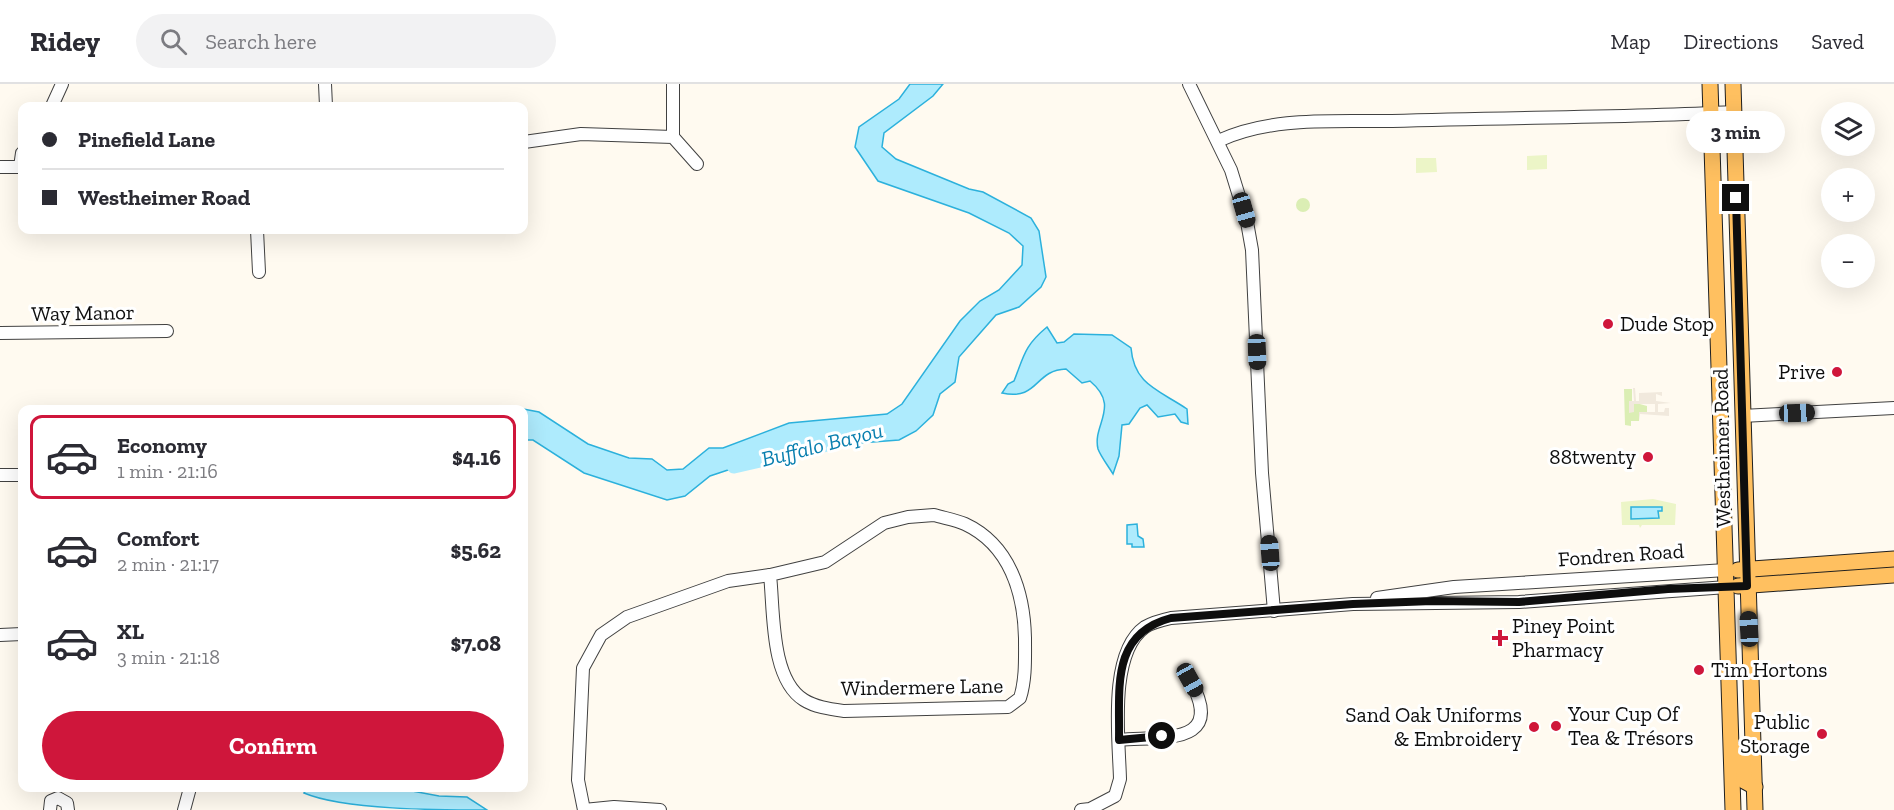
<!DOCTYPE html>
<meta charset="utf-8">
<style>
:root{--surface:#fff;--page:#f2f2f3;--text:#2b2b33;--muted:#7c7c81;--line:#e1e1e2;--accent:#cf163b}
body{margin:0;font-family:"Zilla Slab",serif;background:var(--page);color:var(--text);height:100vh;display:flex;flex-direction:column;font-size:22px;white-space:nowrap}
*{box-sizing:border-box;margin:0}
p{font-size:20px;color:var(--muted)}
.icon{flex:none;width:33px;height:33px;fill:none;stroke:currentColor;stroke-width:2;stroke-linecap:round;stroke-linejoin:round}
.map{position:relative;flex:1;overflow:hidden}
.drawer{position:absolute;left:18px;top:321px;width:510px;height:387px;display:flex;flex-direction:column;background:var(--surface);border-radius:12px;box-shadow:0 6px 24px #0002}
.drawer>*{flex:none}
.banner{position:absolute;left:18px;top:18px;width:510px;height:132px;border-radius:12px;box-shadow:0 6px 24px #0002;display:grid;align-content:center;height:132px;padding:0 24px;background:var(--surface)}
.tools{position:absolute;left:1821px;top:18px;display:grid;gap:12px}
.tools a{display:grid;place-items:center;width:54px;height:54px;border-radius:50%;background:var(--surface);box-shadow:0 6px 24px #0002;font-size:30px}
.end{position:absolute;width:27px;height:27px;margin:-14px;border:8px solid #0e0e0e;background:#fff;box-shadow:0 0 0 3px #fff}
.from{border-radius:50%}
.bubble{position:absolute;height:42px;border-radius:21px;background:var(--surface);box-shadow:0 6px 24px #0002;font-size:20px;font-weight:700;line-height:42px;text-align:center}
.car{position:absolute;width:18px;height:36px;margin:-18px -9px;border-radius:8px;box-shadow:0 0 4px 2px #0007;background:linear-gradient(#222 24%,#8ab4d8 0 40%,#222 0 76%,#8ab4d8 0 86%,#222 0)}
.banner b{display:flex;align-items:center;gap:21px;height:57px;font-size:22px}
.banner b+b{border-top:2px solid var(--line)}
.banner i{width:15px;height:15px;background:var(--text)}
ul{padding:10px 0 0;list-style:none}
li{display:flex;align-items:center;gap:18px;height:84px;margin:0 12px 9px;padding:0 12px;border:3px solid transparent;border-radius:12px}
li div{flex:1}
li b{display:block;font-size:22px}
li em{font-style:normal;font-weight:700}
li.on{border-color:var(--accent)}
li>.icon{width:54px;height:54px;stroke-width:1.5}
.primary-button{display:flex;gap:12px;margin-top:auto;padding:12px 24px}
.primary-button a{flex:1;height:69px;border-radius:36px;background:var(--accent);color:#fff;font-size:24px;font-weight:700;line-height:69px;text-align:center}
header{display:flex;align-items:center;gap:36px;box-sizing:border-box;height:84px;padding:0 30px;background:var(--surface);border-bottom:2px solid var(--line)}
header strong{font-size:28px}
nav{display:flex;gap:33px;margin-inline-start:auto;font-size:21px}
.search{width:420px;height:54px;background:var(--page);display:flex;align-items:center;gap:15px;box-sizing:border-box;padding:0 21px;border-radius:33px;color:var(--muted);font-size:22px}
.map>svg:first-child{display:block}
.green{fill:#dbeeb4}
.pitch{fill:#ecf5c7}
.plaza{fill:#f1e9dd}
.water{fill:#aeebfd;stroke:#2cb1dc;stroke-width:1.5}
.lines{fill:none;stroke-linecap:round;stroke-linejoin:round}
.river{stroke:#aeebfd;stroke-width:15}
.minor-casing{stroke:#414141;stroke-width:14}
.major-casing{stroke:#1f1f1f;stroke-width:17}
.minor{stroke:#fff;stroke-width:12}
.major{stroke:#ffc060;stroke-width:15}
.route{stroke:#0e0e0e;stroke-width:8}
.poi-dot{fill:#cf163b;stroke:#fff;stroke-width:2}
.labels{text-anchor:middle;stroke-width:6;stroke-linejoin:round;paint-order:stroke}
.street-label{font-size:21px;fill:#0e0e0e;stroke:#fff}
.poi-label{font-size:21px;fill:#0e0e0e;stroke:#fff;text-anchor:start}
.water-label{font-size:22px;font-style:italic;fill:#097faf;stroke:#fff}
</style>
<header>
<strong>Ridey</strong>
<div class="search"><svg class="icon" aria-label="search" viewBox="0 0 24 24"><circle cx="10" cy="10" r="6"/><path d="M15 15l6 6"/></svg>Search here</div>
<nav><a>Map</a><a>Directions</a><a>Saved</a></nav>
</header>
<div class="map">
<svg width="1894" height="726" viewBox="0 0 1894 726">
<rect width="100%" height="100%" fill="#fffaf0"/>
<!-- green -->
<g class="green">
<circle cx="1303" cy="121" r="7"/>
<path d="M1624,305h8v12h-3l18,5v6h-8v9h-8v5l-6,-1z"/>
</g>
<!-- pitch -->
<g class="pitch">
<path d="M1547,71v14l-20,1v-14z"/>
<path d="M1416,74h20l1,14 -21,1z"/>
<path d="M1653,415l23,5 -1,21h-33l-2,3 -1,-3h-17l-1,-23z"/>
</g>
<!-- plaza -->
<path class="plaza" d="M1633,304h2l1,13h3v-8l23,-1v4l-6,-2v7l15,2 -13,1v8h6l1,-4h4v8l-29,-2 -1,7v-9h16v-8h-21v8l-5,1v-12h5z"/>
<!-- water -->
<g class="water">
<path d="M910,0h33l-10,12 -49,37 -2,14 14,12 73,30 14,3 48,26 8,13 7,46 -5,10 -22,20 -23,8 -37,42 -4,25 -15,12 -7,21 -17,16 -17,9 -105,8 -84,28 -25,20 -18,4 -83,-27 -51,-33h-9v-30l-15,-1 9,-1 21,4 49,32 41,14 23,1 15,11 16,-1 26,-21h14l66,-25 98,-9 15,-10 58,-83 20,-20 19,-11 23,-25 1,-19 -14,-13 -40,-20 -91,-32 -23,-34 4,-20 40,-28z"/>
<path d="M1047,243l10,16 7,-1 10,-8 38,1 19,13c3,37 28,42 56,61l1,15 -7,-2 -6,-8 -17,3 -11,-12 -7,3 -11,16 -7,1 -3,31 -6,18c-4,-7 -12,-17 -15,-25 -6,-25 23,-42 -8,-68l-8,2 -16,-14c-32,1 -27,32 -64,24l6,-9 6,-3c10,-25 10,-35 33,-54z"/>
<path d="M1631,423h31v4h-4l1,7 -28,1z"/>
<path d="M1137,440l1,12 5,3 1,8h-12v-3h-5v-19z"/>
<path d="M307,704h89l43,8 28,1 20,13c-48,0 -143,0 -183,-17z"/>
</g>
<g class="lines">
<!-- river -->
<path class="river" d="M734,382l102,-24"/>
<!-- minor casing -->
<g class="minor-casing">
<g id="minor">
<path d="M325,0l1,22"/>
<path d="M1189,0l42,86 16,52 5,28 10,223 12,138"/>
<path d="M52,22l10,-22"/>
<path d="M673,53v-53"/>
<path d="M1218,57c54,-25 116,-19 174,-20 114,-4 228,-3 341,-9"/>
<path d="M524,58l57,-8 92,3 24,27"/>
<path d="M0,83h22"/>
<path d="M20,83l2,-14"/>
<path d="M257,146l2,42"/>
<path d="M0,249l167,-2"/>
<path d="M1742,332l152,-8"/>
<path d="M0,391h22"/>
<path d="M934,431c10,3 22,5 31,9 45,21 59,69 60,114 0,20 1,41 -5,60l-12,9 -164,4c-14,-2 -29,-4 -40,-11 -34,-21 -30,-90 -34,-125l55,-13 59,-39 24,-6z"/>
<path d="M1377,514l77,-11 272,-17"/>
<path d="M0,551l22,-1"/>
<path d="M1119,656c44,-4 108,6 71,-60"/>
<path d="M50,726l1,-9 7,-3 9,5 1,7"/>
<path d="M184,726l6,-22"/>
<path d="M660,726l-46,-3 -30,3 -6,-30 5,-112 18,-33 26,-18 101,-36 42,-6"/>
<path d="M1081,726l9,-1 25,-13 5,-17c-1,-40 -12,-126 25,-152 8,-5 17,-7 26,-9l182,-14 166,-2 208,-15"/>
</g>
</g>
<!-- major casing -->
<g class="major-casing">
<g id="major">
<path d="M1710,0l23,726"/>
<path d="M1733,0l22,726"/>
<path d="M1738,486l156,-11"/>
<path d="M1738,502l156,-11"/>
<path d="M1732,664l11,9 1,24 11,6"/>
</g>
</g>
<!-- minor -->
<use href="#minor" class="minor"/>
<!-- major -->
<use href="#major" class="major"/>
</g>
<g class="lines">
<!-- route -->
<path class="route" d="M1162,652l-43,4c1,-51 -9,-106 52,-122l182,-14 79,-3 87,1 149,-13 79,-3 -11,-388"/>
</g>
<!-- markers -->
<g class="poi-dot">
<circle cx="1608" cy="240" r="6"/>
<circle cx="1837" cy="288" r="6"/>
<circle cx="1648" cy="373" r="6"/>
<path d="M1497 545h6v6h6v6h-6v6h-6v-6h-6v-6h6z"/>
<circle cx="1699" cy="586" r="6"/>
<circle cx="1556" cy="642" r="6"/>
<circle cx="1534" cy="643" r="6"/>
<circle cx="1822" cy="650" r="6"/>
</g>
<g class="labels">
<!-- street labels -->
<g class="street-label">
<text transform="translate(83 229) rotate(-1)" y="7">Way Manor</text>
<text transform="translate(1722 364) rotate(-91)" y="7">Westheimer Road</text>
<text transform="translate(1621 471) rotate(-4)" y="7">Fondren Road</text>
<text transform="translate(922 603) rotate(-1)" y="7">Windermere Lane</text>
</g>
<!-- poi labels -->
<g class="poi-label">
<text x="1620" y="247">Dude Stop</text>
<text x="1825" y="295" text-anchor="end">Prive</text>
<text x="1636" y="380" text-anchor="end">88twenty</text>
<text x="1512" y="549">Piney Point<tspan x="1512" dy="24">Pharmacy</tspan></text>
<text x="1711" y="593">Tim Hortons</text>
<text x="1568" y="637">Your Cup Of<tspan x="1568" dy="24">Tea &amp; Trésors</tspan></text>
<text x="1522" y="638" text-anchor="end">Sand Oak Uniforms<tspan x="1522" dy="24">&amp; Embroidery</tspan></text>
<text x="1810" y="645" text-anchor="end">Public<tspan x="1810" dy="24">Storage</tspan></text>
</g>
<!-- water labels -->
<g class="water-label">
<text transform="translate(822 360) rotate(-14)" y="8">Buffalo Bayou</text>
</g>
</g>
</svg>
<div class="tools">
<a><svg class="icon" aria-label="layers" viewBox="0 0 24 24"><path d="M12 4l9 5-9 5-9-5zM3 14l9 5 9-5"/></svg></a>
<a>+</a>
<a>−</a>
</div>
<i class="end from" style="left:1162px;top:652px"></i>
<i class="end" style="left:1736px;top:114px"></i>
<div class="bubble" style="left:1686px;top:27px;width:99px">3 min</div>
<i class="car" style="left:1244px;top:126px;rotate:164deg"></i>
<i class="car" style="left:1257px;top:268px;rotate:178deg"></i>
<i class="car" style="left:1797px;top:329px;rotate:88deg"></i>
<i class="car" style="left:1270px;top:469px;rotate:356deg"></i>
<i class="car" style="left:1749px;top:545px;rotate:357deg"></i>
<i class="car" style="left:1190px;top:596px;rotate:151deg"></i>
<div class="banner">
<b><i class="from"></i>Pinefield Lane</b>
<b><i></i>Westheimer Road</b>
</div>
<section class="drawer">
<ul>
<li class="on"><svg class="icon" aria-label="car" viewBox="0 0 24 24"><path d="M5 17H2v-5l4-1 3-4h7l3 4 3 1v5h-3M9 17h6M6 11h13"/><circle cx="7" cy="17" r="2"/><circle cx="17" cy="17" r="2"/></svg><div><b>Economy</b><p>1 min · 21:16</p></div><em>$4.16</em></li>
<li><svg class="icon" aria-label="car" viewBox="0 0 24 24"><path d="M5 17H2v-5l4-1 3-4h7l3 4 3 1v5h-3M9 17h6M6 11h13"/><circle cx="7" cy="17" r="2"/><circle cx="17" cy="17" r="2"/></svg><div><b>Comfort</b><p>2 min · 21:17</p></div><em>$5.62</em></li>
<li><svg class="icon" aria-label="car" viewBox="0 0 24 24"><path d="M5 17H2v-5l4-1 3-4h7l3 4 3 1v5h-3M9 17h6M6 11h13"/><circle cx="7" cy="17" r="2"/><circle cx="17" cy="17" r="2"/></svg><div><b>XL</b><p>3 min · 21:18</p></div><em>$7.08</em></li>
</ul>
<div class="primary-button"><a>Confirm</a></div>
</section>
</div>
